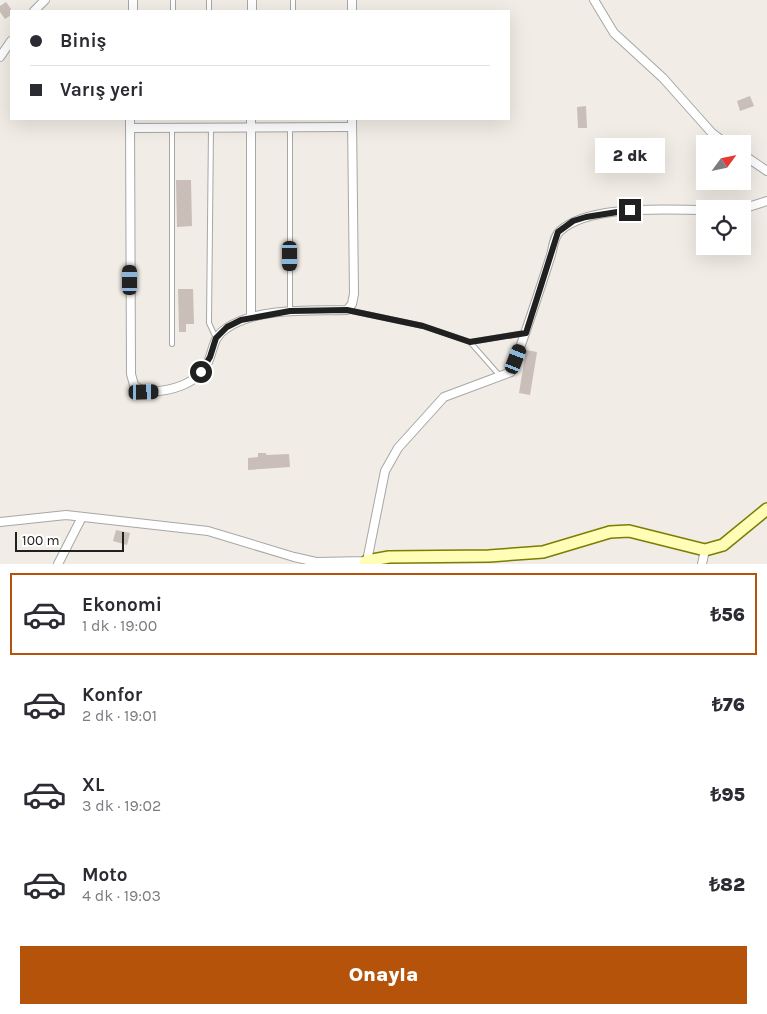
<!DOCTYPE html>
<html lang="tr">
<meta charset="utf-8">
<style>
:root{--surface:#fff;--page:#f7f7f7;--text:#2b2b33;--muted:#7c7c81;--line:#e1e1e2;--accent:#b45309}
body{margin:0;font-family:Karla,sans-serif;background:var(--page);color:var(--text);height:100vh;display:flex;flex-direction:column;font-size:19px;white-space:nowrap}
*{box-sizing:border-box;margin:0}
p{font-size:16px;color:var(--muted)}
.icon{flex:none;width:28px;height:28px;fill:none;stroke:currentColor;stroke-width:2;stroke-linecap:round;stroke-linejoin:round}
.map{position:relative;height:564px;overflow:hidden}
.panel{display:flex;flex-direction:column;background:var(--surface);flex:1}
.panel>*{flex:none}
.banner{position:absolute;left:10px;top:10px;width:500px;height:110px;border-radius:0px;box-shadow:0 5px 20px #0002;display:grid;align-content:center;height:110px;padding:0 20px;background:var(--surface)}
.needle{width:32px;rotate:57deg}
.buttons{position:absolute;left:696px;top:135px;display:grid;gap:10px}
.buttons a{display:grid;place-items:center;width:55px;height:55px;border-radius:0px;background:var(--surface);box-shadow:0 5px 20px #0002;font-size:25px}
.scale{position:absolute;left:15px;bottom:12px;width:109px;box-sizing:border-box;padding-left:5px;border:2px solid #202020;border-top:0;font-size:14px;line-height:18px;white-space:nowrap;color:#202020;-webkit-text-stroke:4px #fff;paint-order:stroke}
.end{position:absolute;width:22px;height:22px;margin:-11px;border:6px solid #202020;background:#fff;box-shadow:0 0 0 2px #fff}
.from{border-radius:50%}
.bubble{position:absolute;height:35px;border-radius:0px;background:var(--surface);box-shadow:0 5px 20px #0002;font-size:16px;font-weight:800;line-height:35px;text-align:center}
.car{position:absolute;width:15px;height:30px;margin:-15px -8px;border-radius:6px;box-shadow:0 0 4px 1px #0007;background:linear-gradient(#222 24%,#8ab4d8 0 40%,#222 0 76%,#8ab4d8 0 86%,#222 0)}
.banner b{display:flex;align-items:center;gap:18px;height:48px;font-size:19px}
.banner b+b{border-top:1px solid var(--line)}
.banner i{width:12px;height:12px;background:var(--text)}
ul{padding:9px 0 0;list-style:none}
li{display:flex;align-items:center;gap:15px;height:82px;margin:0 10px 8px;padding:0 10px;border:2px solid transparent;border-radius:0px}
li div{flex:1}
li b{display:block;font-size:19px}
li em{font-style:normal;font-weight:800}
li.active{border-color:var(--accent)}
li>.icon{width:45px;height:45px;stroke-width:1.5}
.action{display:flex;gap:10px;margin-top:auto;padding:10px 20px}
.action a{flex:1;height:58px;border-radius:0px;background:var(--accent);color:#fff;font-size:20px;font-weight:800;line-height:58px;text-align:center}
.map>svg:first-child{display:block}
.building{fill:#cabeb8}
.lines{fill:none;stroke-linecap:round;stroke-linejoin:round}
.lane-casing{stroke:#a7a7a7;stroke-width:6}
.street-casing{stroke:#a7a7a7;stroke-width:10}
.secondary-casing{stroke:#7b7e00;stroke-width:14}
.lane{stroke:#fff;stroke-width:4}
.street{stroke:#fff;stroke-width:8}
.secondary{stroke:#fffdb6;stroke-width:11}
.route{stroke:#202020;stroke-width:6}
</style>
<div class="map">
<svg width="767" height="564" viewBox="0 0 767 564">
<rect width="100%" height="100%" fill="#f1ece5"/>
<!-- building -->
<g class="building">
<path d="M6,2l5,7v6l-6,4 -5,-7v-6z"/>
<path d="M750,96l4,10 -14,5 -3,-10z"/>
<path d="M586,106l1,22h-9l-1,-21z"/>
<path d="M176,180h15l1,46 -15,1z"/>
<path d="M178,289h15l1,35h-8v8h-7z"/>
<path d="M526,350l11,2 -7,43 -11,-2z"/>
<path d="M258,453h8v2l23,-1 1,13 -42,3v-12l10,-1z"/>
<path d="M116,530l14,3 -3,12 -14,-4z"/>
</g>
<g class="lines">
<!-- lane casing -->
<g class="lane-casing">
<g id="lane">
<path d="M173,0v11"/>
<path d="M209,11v-11"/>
<path d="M293,11v-11"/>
<path d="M211,128l-2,195 7,15"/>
<path d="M290,128v183"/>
<path d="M347,310l76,16 47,16"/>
<path d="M172,344v-216"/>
<path d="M500,376l-30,-34 54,-9"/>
</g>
</g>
<!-- street casing -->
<g class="street-casing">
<g id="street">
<path d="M594,0l20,33 49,45 49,55 15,11"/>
<path d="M34,11l11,-11"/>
<path d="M133,11v-11"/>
<path d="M252,11v-11"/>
<path d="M352,11v-11"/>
<path d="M0,57l11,-16"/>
<path d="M130,119l1,255 3,11 10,7c25,0 57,-7 66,-35 4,-12 5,-22 17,-29 31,-21 84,-17 120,-18l5,-6 2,-10 -2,-175"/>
<path d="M251,119v198"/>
<path d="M130,128l221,-1"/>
<path d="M742,154l25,17"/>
<path d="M742,209l25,-8"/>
<path d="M0,522l66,-7 142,16 86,26 22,5 51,-1 18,-90 13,-23 46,-51 67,-25c15,-39 27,-77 40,-117 2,-7 3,-19 9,-24 29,-27 107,-21 145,-21"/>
<path d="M58,564l24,-47"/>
<path d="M702,564l3,-14"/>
</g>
</g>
<!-- secondary casing -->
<g class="secondary-casing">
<path id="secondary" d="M365,564l2,-3 22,-4 100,-1 54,-4 67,-20 19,-1 76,19 18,-5 44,-36"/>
</g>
<!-- lane -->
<use href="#lane" class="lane"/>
<!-- street -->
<use href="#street" class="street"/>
<!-- secondary -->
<use href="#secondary" class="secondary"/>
</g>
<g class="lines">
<!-- route -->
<path class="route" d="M201,372l9,-15 6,-19 11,-11 14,-7 49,-9 57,-1 76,16 47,16 56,-9 32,-101 15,-11 13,-4 44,-7"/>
</g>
</svg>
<div class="buttons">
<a><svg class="needle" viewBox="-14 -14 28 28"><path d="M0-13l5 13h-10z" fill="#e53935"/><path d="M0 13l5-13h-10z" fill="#7c7c81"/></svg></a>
<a><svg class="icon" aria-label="locate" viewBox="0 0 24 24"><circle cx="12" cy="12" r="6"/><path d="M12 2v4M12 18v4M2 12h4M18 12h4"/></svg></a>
</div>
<div class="scale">100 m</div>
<i class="end from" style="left:201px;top:372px"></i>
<i class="end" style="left:630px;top:210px"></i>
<div class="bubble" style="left:595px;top:138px;width:70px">2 dk</div>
<i class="car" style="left:290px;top:256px;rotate:180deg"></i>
<i class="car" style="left:130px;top:280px;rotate:0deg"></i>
<i class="car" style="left:516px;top:359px;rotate:21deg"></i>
<i class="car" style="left:144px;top:392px;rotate:89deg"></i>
<div class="banner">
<b><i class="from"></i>Biniş</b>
<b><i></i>Varış yeri</b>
</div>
</div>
<section class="panel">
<ul>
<li class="active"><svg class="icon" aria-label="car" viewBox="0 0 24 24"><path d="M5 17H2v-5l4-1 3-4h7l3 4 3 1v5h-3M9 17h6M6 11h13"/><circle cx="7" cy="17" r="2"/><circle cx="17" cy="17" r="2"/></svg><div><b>Ekonomi</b><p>1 dk · 19:00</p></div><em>₺56</em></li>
<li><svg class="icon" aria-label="car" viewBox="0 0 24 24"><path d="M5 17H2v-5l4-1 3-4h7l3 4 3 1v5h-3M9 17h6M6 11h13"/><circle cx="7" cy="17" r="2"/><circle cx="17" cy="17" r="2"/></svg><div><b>Konfor</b><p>2 dk · 19:01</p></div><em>₺76</em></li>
<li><svg class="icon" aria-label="car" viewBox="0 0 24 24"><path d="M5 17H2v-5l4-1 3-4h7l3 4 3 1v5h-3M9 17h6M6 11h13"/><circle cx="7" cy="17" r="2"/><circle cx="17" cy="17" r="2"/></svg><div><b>XL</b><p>3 dk · 19:02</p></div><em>₺95</em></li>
<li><svg class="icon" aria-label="car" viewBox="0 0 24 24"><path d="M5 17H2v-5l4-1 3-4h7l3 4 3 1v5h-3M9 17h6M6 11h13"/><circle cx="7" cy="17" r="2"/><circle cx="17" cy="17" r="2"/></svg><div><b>Moto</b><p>4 dk · 19:03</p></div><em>₺82</em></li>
</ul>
<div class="action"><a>Onayla</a></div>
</section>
